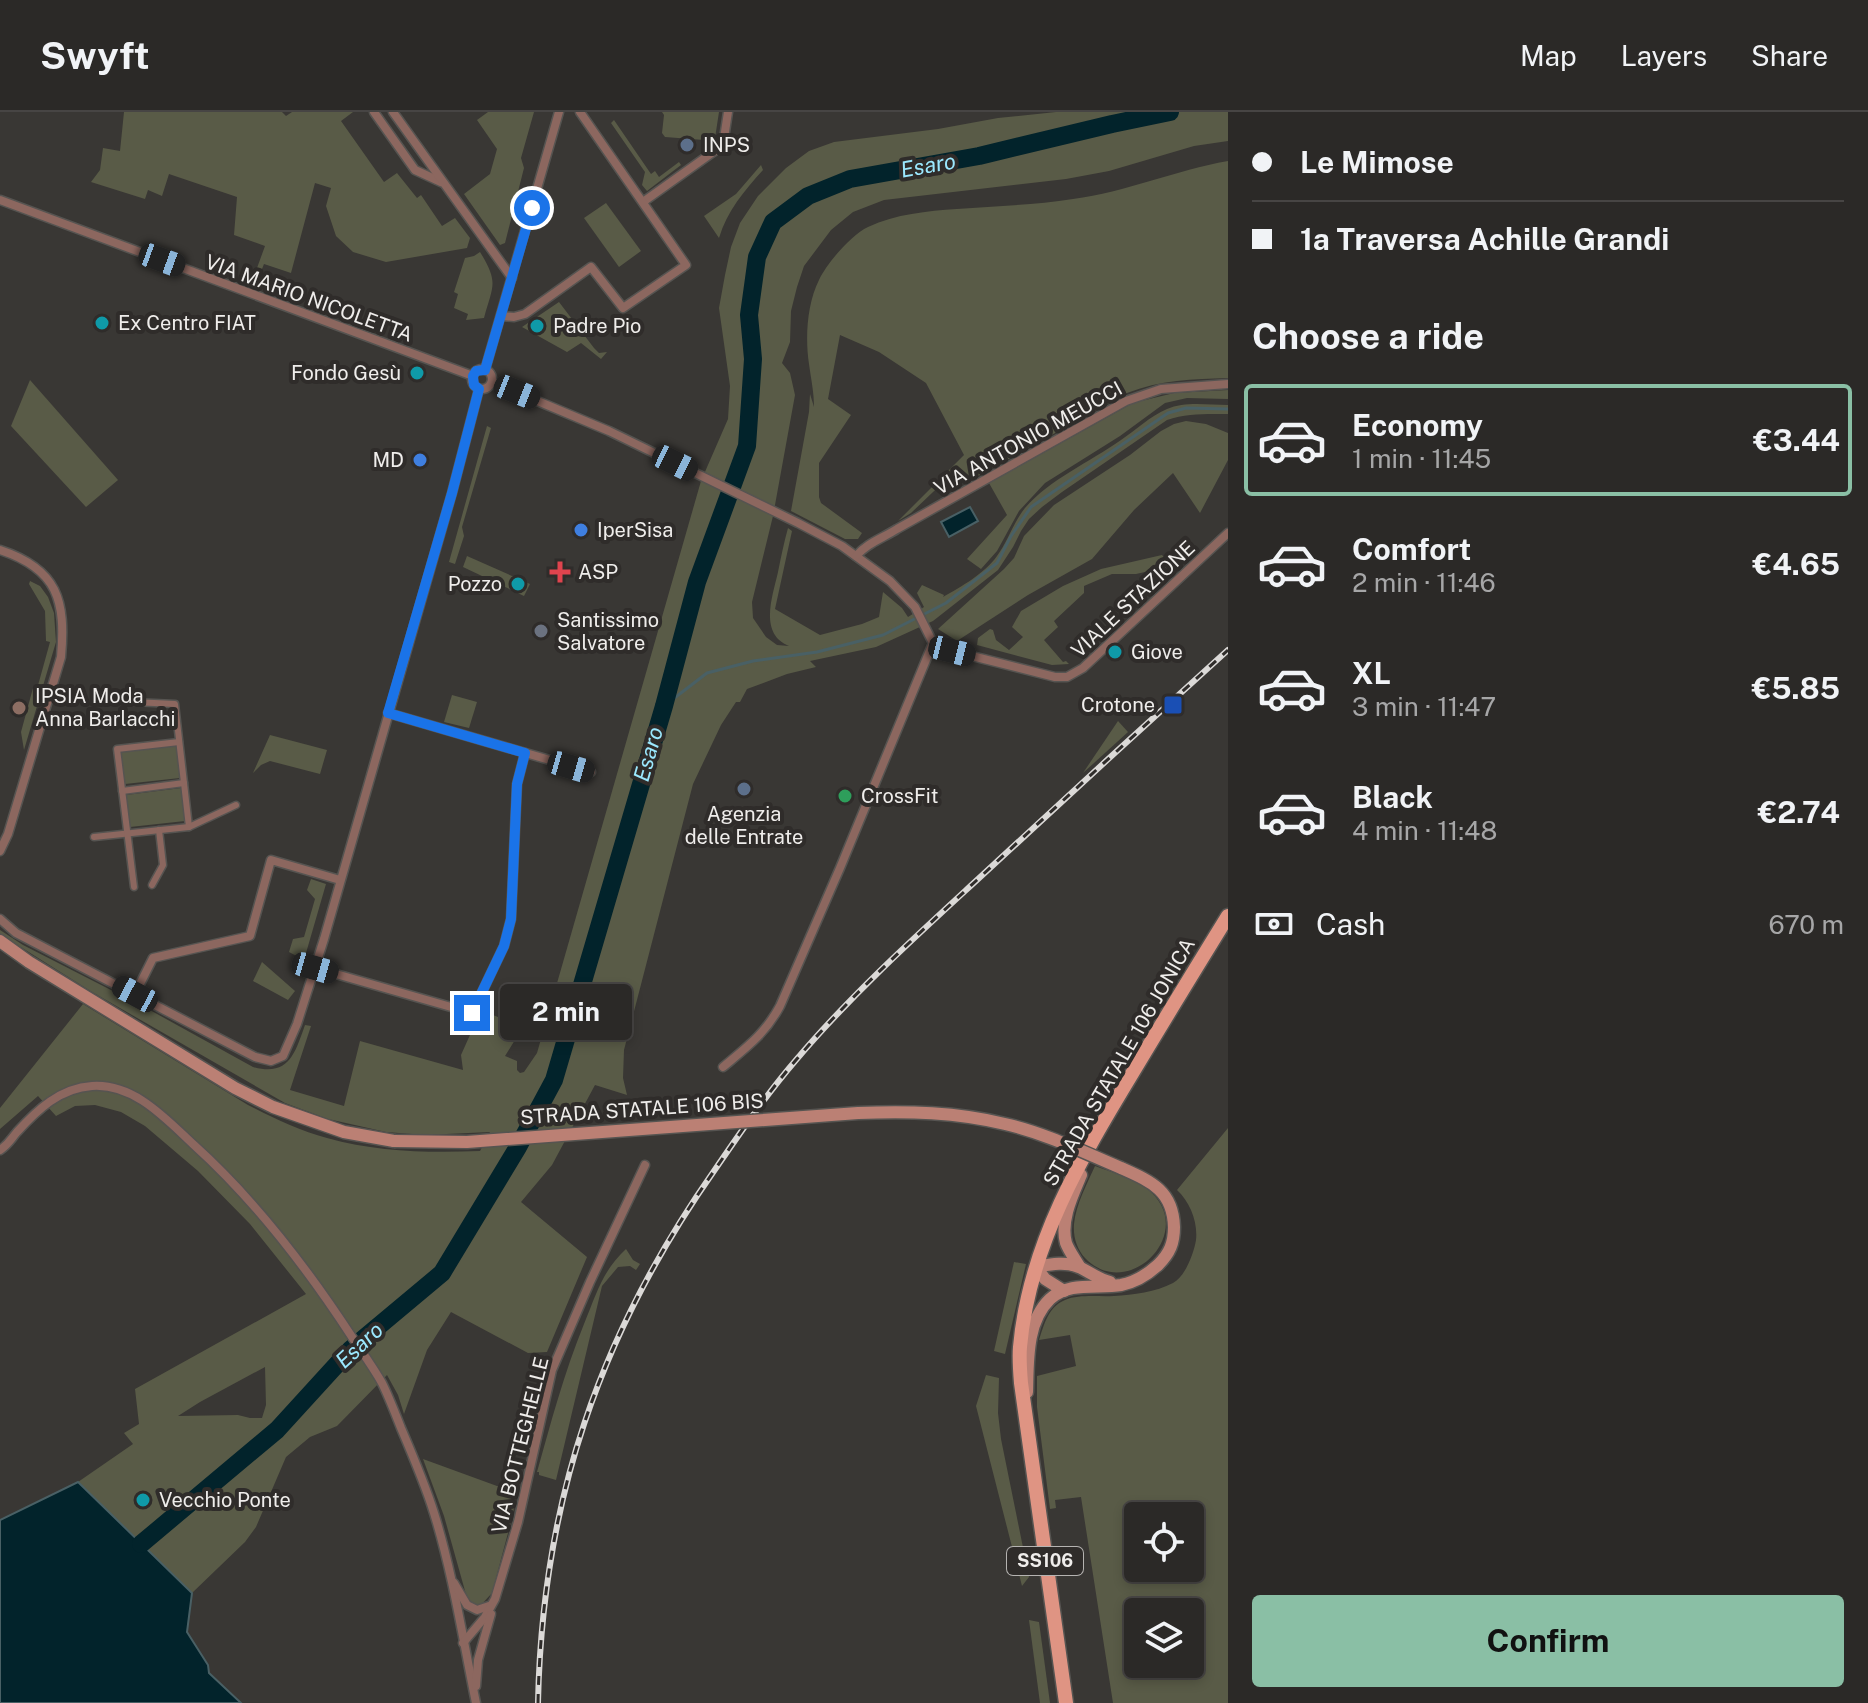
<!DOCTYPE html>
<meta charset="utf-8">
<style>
:root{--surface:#2b2927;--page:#33312f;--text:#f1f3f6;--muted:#a6a6a7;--line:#474544;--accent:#8abfa5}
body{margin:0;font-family:"Public Sans",sans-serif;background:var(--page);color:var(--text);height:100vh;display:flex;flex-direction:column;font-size:30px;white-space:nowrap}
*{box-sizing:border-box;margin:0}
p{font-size:26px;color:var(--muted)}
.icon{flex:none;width:44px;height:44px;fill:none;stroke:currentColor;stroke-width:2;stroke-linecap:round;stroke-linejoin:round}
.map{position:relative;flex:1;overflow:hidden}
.details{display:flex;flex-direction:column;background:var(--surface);width:640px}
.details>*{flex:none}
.hud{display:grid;align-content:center;height:176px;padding:0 24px;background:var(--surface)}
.controls{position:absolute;left:1124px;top:1390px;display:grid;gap:16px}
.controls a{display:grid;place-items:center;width:80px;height:80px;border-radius:8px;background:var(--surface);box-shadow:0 4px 12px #0003,0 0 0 2px var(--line);font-size:40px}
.end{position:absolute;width:36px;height:36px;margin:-18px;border:10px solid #1a73e8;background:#fff;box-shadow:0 0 0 4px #fff}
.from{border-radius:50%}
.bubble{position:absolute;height:56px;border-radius:8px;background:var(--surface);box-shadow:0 4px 12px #0003,0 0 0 2px var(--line);font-size:26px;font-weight:700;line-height:56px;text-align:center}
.car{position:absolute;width:24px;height:48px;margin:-24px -12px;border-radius:10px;box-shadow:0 0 6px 2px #0007;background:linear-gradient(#222 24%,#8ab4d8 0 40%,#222 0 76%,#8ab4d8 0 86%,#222 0)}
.hud b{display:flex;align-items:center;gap:28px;height:76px;font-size:30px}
.hud b+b{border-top:2px solid var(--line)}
.hud i{width:20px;height:20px;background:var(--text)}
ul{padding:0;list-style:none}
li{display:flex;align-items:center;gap:24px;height:112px;margin:0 16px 12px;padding:0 8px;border:4px solid transparent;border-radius:8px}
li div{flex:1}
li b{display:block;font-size:30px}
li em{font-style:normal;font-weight:700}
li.selected{border-color:var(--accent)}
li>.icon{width:72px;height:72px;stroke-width:1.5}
h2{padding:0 24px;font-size:36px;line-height:96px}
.pay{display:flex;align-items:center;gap:20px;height:88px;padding:0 24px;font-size:30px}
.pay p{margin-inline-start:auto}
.button{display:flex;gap:16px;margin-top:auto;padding:16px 24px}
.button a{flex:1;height:92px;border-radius:8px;background:var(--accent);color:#111;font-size:32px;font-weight:700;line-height:92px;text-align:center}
header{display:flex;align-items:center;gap:48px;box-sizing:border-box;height:112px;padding:0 40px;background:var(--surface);border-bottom:2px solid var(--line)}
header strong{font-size:38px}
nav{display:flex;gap:44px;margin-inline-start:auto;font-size:28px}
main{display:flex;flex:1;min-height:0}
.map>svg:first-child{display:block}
.green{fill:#595b47;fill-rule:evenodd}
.water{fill:#02232b;stroke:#496065;stroke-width:2}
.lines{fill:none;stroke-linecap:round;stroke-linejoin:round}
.stream{stroke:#496065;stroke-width:3}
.river{stroke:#02232b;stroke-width:18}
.pedestrian-casing{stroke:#565451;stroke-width:9}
.minor-casing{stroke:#565451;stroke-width:11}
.secondary-casing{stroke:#565451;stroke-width:15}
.primary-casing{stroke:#565451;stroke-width:17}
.pedestrian{stroke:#8c675f;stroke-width:6}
.minor{stroke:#8c675f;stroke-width:8}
.secondary{stroke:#bb8074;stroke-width:12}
.primary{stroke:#df9483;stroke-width:14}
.rail-casing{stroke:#dbd9d7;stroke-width:6}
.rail{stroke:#2f2c2a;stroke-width:3;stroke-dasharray:9;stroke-linecap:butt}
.secondary-bridge-casing{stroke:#565451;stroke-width:15;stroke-linecap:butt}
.secondary-bridge{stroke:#bb8074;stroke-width:12}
.route{stroke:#1a73e8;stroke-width:10}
.service-dot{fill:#5c6f8a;stroke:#2f2c2a;stroke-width:3}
.culture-dot{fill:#0f9aa8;stroke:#2f2c2a;stroke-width:3}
.shop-dot{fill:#3f7fe0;stroke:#2f2c2a;stroke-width:3}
.health-dot{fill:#e0444e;stroke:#2f2c2a;stroke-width:3}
.worship-dot{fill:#6b7280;stroke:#2f2c2a;stroke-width:3}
.transit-dot{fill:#1a4fb4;stroke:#2f2c2a;stroke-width:3}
.education-dot{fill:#8d6e63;stroke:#2f2c2a;stroke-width:3}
.leisure-dot{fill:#2e9e5b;stroke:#2f2c2a;stroke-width:3}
.labels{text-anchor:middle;stroke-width:8;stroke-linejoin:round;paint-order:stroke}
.shield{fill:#2f2c2a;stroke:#b5b3b1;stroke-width:2}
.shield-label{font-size:18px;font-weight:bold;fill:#efedeb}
.poi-label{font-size:20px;fill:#efedeb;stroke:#2f2c2a;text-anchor:start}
.street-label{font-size:20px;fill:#efedeb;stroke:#2f2c2a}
.water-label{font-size:22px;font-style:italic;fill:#9be8fe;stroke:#2f2c2a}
</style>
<header>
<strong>Swyft</strong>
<nav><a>Map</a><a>Layers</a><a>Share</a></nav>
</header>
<main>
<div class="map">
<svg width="1228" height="1591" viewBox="0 0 1228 1591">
<rect width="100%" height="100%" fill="#393734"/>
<!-- green -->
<g class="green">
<path d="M124,0h158l4,4 6,-4h61l-12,9 43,61 13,-9 20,25 4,-3 21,31 13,-8 15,20 -3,10 -81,14 -33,-10 -17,-16 -10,-30 5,-18 -16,-5 -24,90 -27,-9 -2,5 -5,-1 8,-22 -31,-11 3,-38 -68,-23 -7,22 -14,-6 -3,9 -54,-17 9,-12 3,-22 17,3z"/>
<path d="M488,0h46l-13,46 3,10 -19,75 -5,2 -36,-51 26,-20 7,-25 -20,-29z"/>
<path d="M662,0h57l-4,26 -6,8 -5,-6 -39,-3 -3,-4 2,-18z"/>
<path d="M1056,0h172v29l-34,5 -85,25 -43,8 -182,21 -31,12 -22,18 -27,36 -7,21 -6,24 -1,31 -8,21 8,10 5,22 -22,121 -21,86 1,16 13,19 11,8 12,1c-31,-12 -16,-51 -11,-74 3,-15 6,-30 10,-44l4,3 -17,78 45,26 42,-11 17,-7 4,-25 19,16 6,9 16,-10 -7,-14 5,-8 22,10 -1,2c18,-10 42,-24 54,-41 11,-15 16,-33 28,-48 25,-29 65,-46 96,-68 15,-10 29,-24 46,-31 18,-8 41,-4 61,-4v9c-21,0 -41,-1 -61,6l-105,72 -20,15 -13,12 -8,12 -8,16 -15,23 -65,51 -57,26 -66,14 6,6 -29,7 -40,15 -7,13h-4l-15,23 -28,59 -69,266 -1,28 4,17 -32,-10 -43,80 -31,37 66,55 -40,95 -19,1 -77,-41 -24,38 -23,64 -6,-19 -11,-20 -50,51 -27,11 -24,20 -30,70 -11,15 -53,51 -114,-111 55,-38 -9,-11 15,-9 -4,-35 171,-95 -56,-70 -52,-53 -53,-45 -24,-14 -26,-7 -20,1 -19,10 -18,-20 -38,33v-21l83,-104 165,101c25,13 52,26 79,33 50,14 102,15 153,13l10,-19 -65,3 -39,-3 -58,-13 -43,-16 -193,-111 -92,-58v-4l23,15 125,64 105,58c36,10 42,-14 52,-42l6,1 -21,64 54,16 16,-65 103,29 -2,-15 17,-38 10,-4 35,14 -18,29 12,5v9l3,3 4,-1 13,-19 164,-572 27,-62 2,-33 -11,-78 6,-33 6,-28 9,-24 18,-27 28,-28 23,-17 25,-9 104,-13 60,-11zM265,1255l1,38 -4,13h-12l-12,-3 -60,1 22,-14z"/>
<path d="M614,8l37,54 4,-3 4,6 20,-15 2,3 -34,26 -5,-6 3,-13 -34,-49z"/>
<path d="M1228,49v217c-35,1 -68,2 -101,15l-158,88 -15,-9 -43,41 -13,8 66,-66 -38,-72 -47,-31 -39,-17 -12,64 23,16 -32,48v34l2,6 41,30 -4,6h-13l-54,-28 18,-99 1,-18 4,13c0,-15 -3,-28 -5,-43 -4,-26 -2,-60 10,-84 8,-17 32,-45 49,-53 28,-13 59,-16 89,-18 39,-3 78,-4 116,-10 53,-7 103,-29 155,-38z"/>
<path d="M761,53l2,5c-19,21 -36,41 -44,68l-15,-22 32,-22z"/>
<path d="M606,91l35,48 -22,16 -35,-49z"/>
<path d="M480,140c19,31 13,33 4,66l-18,2 2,-6 -14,-6 4,-14 -4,-2 11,-34 9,-2z"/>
<path d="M559,190l35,46 5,5 8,-1 -6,7 -20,-16 -14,9 -45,-25z"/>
<path d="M30,268l88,100 -32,27 -75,-81z"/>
<path d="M1228,278v9l-41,-1 -22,5 -45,33 -75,47 -26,28 -22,40 -16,18 -14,-10 40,-44 -18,-32 144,-80 41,-10z"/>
<path d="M1186,309l20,3 22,9v27l-28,53 -27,-40 -39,37 -42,49 -64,36 -71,46 -19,-12 66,-60 10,-11 10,-22 30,-31 76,-50 31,-24 13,-7z"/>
<path d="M487,314l4,2 -29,99 2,9 -9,28 -6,-2z"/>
<path d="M1162,443l10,11 -36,8h-24l-28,12v7l-30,28 4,6 -14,13 19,22 3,-1 3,3 -17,1 -75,-20 1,-7 12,-9 3,1 3,10 13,10 14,-13 -11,-10 9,-16 42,-25 38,-17z"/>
<path d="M467,444l63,28 -6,12 -61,-29z"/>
<path d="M30,469l10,5 8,11 6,16 2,29 -32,108 -3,-18 12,-44 4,1 13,-47 -4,-1 -1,-30 -16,-27z"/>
<path d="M452,583l25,7 -8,26 -25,-6z"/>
<path d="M1118,609l10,11 -45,41z"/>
<path d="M270,623l57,15 -7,24 -50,-13 -9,4 -8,8z"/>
<path d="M176,633l4,33 -55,6 -4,-32z"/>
<path d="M181,676l4,33 -55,6 -4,-32z"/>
<path d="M311,767l15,5 -22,76 -15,-8 4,-13 11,-2 11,-38 -8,-9z"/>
<path d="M262,850l33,29 -7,9 -35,-19z"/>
<path d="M1228,1016v575h-115l-32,-206 -26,3 1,8 -6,1 -13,-102v-31l39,-10 -6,-31 -31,5c5,-15 9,-33 26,-40 15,-6 33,-3 49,-4 19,-1 42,-4 59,-13 12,-6 21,-30 23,-43 2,-18 -6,-38 -19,-50zM1138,1404h52v52h-52zM1138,1500h52v52h-52z"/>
<path d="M1095,1054c16,6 37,12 51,22 55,41 -17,116 -61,70 -8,-9 -12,-21 -11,-34 2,-20 13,-40 21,-58z"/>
<path d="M626,1137l7,11 7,4 -4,6 -6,-4 -12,1 -16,19 -46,194 -17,-5v-3h-2c14,-50 27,-99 47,-148 13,-31 17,-51 42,-75z"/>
<path d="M1014,1150l12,2 -21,90 -11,-3z"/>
<path d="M986,1263l13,3 -1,35 3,26 28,138 -7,9 -46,-180z"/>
<path d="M423,1347l74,27 11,-1 12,-10 -8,43 -20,75 -11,12 -11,-1 -3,-6 -23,-82z"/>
<path d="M1029,1508l10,2 11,81h-10z"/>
</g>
<!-- water -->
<g class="water">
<path d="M970,395l8,14 -29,16 -8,-15z"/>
<path d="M78,1370l114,111 -5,39 21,33 1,8 32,30h-241v-183z"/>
</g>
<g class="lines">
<!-- stream -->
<path class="stream" d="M664,594l43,-33 46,-12 64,-9 66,-17 63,-32 51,-40 14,-27 20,-29 137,-94 18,-5 42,1"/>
<!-- river -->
<path class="river" d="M141,1432l136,-114 73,-80 92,-77 76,-126 36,-67 110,-374 33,-124 50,-136 6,-87 -4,-44 8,-58 16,-35 35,-26 42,-17 129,-23 133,-32 58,-12"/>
<!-- pedestrian casing -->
<g class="pedestrian-casing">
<g id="pedestrian">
<path d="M133,590l42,2 14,123"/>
<path d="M122,679l62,-8"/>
<path d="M94,725l95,-10 47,-22"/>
<path d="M152,773l11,-20 -4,-35"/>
<path d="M134,775l-17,-138 62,-7"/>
</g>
</g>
<!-- minor casing -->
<g class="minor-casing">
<g id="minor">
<path d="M374,0l41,58 26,12"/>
<path d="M393,0l119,166"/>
<path d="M0,88l473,176"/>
<path d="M643,90l80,-57 5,-33"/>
<path d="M501,204l13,1 11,-3 66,-47 32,41 63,-43 -106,-153"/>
<circle cx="482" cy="267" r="10"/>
<path d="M485,258l74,-258"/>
<path d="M492,270l117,49 189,92 44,23 48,35 25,26 18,36 19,8 103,26h12l16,-9 145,-135"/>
<path d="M0,438c58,19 66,51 61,107l-53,177 -8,17"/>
<path d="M856,444c11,-13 27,-18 41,-27l229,-128 35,-12 67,-5"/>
<path d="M388,601l203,59"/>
<path d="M0,807l16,14 239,124 16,4 12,-5 14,-32 27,-85 128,-446 27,-104"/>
<path d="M315,856l157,45 32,-67 7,-27 6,-135 8,-31"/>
<path d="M135,882l18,-36 97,-22 21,-76 69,20"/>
<path d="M723,955c24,-20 42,-33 57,-61l60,-138 93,-225"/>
<path d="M0,1038c8,-5 11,-11 17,-18 20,-22 43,-44 75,-46 42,-3 74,33 102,59 61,55 113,123 158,192 10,15 21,30 30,46 7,14 13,30 19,45 12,28 24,56 33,85 19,61 29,127 42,190"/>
<path d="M454,1471l13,22 10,5 12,-4"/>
<path d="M463,1531l22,-26 10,-18 23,-77 34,-152 38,-88 55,-117"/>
<path d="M476,1574l2,-26 13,-46"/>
</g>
</g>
<!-- secondary casing -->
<g class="secondary-casing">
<g id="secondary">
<path d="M0,829l29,21 206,126 38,19 71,25 50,9"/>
<path d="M1079,1154c-4,-7 -10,-15 -13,-23 -6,-22 6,-47 15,-68"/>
<path d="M1064,1179l-19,-12 -9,-12c15,-3 31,-6 45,1 10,5 17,11 29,14"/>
<path d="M1027,1280c1,-31 -1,-70 23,-93 19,-18 48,-10 71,-14 15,-3 26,-10 37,-20 12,-12 16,-22 16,-38 -1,-37 -24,-46 -53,-59"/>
</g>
</g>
<!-- primary casing -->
<g class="primary-casing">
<path id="primary" d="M1066,1591l-45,-320c-1,-12 -2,-24 -1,-36 9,-102 61,-189 113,-275 31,-52 63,-104 95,-156"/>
</g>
<!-- pedestrian -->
<use href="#pedestrian" class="pedestrian"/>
<!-- minor -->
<use href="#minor" class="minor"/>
<!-- secondary -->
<use href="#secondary" class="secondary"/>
<!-- primary -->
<use href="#primary" class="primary"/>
<!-- rail casing -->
<g class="rail-casing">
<path id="rail" d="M538,1591c4,-201 61,-368 176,-532 26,-38 52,-76 82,-111 55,-65 118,-122 181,-180 83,-77 167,-154 251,-230"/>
</g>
<!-- rail -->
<use href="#rail" class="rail"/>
<!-- secondary-bridge casing -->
<g class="secondary-bridge-casing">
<path id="secondary-bridge" d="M394,1029l73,1 391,-29c50,-2 98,-1 147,11 40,9 78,28 116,44"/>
</g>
<!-- secondary-bridge -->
<use href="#secondary-bridge" class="secondary-bridge"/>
</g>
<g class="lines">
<!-- route -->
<path class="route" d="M472,901l32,-67 7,-27 6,-135 8,-31 -137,-40 64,-220 27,-104 -5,-4 -1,-9 3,-5 9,-1 47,-162"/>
</g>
<!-- markers -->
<g class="service-dot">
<circle cx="687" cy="33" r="8"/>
<circle cx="744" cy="677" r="8"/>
</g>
<g class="culture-dot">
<circle cx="102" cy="211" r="8"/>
<circle cx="537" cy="214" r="8"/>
<circle cx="417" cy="261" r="8"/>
<circle cx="518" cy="472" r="8"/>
<circle cx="1115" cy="540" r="8"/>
<circle cx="143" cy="1388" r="8"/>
</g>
<g class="shop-dot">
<circle cx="420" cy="348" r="8"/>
<circle cx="581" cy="418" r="8"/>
</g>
<path class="health-dot" d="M556 448h8v8h8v8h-8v8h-8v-8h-8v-8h8z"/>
<circle class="worship-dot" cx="541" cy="519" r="8"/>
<rect class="transit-dot" x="1163" y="583" width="20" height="20" rx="4"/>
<circle class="education-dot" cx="19" cy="596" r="8"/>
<circle class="leisure-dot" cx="845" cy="684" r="8"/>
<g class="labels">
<!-- shield labels -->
<rect class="shield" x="1007" y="1435" width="76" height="28" rx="6"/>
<g class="shield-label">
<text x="1045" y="1455">SS106</text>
</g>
<!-- poi labels -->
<g class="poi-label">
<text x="703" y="40">INPS</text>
<text x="118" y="218">Ex Centro FIAT</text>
<text x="553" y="221">Padre Pio</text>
<text x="401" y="268" text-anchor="end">Fondo Gesù</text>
<text x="404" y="355" text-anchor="end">MD</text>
<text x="597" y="425">IperSisa</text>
<text x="578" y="467">ASP</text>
<text x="502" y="479" text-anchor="end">Pozzo</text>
<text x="557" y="515">Santissimo<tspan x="557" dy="23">Salvatore</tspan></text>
<text x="1131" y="547">Giove</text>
<text x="35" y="591">IPSIA Moda<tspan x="35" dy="23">Anna Barlacchi</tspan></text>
<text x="1155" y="600" text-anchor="end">Crotone</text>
<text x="861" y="691">CrossFit</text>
<text x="744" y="709" text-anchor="middle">Agenzia<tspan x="744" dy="23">delle Entrate</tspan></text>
<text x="159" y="1395">Vecchio Ponte</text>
</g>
<!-- street labels -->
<g class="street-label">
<text transform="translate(309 186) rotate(20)" y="7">VIA MARIO NICOLETTA</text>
<text transform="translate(1028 326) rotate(-29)" y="7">VIA ANTONIO MEUCCI</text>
<text transform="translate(1133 487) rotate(-43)" y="7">VIALE STAZIONE</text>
<text transform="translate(1119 950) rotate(-60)" y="7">STRADA STATALE 106 JONICA</text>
<text transform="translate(642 997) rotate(-4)" y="7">STRADA STATALE 106 BIS</text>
<text transform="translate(520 1333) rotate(-76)" y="7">VIA BOTTEGHELLE</text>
</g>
<!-- water labels -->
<g class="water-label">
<text transform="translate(928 53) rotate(-10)" y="8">Esaro</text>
<text transform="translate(648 642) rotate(-74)" y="8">Esaro</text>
<text transform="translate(359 1233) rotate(-43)" y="8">Esaro</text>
</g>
</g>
</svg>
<div class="controls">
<a><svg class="icon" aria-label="locate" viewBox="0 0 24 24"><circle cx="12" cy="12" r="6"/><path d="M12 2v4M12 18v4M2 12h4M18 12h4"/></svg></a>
<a><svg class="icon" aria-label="layers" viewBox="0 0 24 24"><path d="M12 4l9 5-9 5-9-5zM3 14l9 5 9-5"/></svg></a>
</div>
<i class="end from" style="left:532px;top:96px"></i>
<i class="end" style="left:472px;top:901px"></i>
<div class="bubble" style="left:500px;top:872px;width:132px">2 min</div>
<i class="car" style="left:162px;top:148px;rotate:110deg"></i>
<i class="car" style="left:517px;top:280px;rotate:112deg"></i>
<i class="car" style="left:675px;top:351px;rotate:116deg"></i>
<i class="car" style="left:952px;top:539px;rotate:104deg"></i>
<i class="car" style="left:571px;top:655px;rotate:106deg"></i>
<i class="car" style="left:315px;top:856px;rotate:106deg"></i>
<i class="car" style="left:135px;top:882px;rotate:298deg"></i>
</div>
<section class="details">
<div class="hud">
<b><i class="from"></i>Le Mimose</b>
<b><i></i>1a Traversa Achille Grandi</b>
</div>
<h2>Choose a ride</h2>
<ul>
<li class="selected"><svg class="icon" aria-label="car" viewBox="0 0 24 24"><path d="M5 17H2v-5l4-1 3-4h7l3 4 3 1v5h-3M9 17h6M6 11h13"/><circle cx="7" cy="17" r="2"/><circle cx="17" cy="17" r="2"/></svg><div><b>Economy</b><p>1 min · 11:45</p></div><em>€3.44</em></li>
<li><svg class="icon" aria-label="car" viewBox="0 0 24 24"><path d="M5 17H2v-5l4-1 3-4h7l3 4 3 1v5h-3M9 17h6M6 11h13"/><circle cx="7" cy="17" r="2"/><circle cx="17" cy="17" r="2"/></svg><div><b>Comfort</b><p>2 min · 11:46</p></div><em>€4.65</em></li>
<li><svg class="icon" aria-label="car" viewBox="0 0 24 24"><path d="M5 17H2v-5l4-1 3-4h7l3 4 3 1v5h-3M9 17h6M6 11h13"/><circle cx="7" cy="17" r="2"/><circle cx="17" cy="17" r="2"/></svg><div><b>XL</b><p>3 min · 11:47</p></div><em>€5.85</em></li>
<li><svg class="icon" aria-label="car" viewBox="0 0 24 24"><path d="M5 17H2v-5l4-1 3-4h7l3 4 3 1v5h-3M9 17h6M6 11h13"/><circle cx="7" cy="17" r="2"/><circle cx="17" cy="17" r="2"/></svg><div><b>Black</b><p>4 min · 11:48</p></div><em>€2.74</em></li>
</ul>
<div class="pay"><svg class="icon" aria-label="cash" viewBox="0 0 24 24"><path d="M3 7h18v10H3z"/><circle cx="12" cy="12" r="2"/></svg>Cash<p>670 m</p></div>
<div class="button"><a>Confirm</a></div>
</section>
</main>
